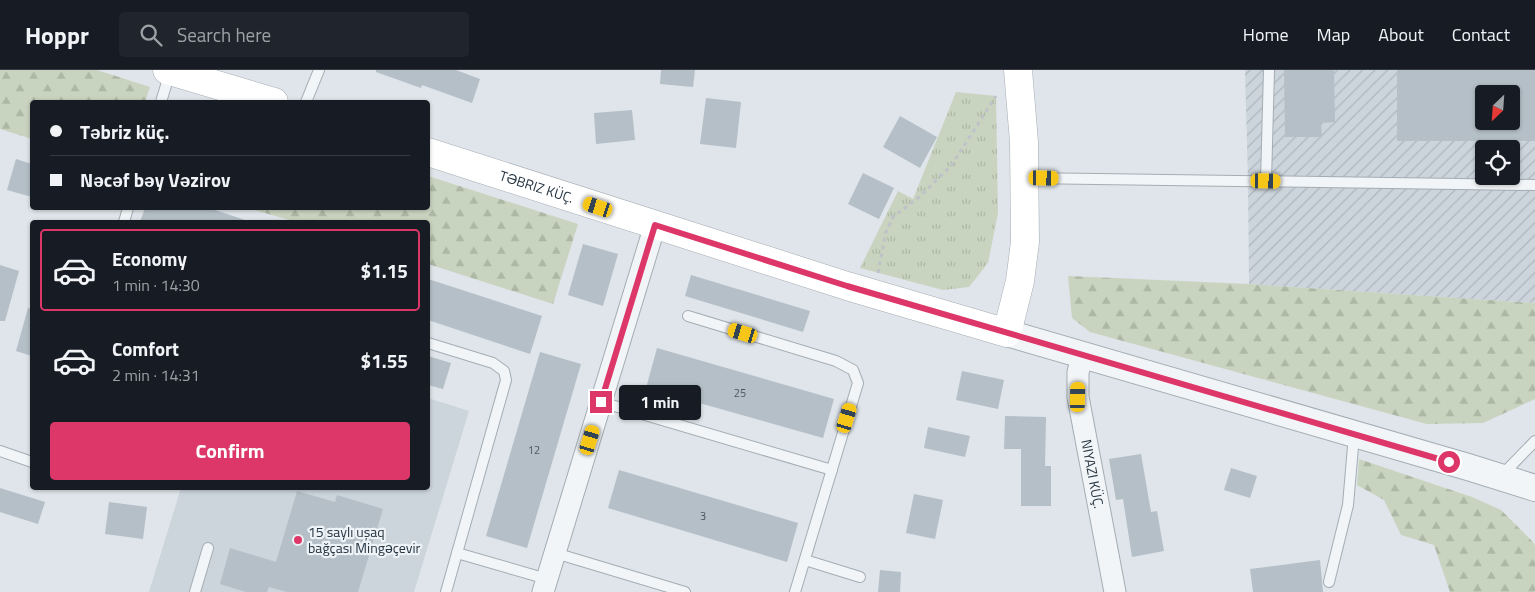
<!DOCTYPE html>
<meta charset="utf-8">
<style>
:root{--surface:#171b24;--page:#20242c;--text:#f1f3f6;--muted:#9ea1a6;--line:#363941;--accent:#dc3768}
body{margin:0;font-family:"Titillium Web",sans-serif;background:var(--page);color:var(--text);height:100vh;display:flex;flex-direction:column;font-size:19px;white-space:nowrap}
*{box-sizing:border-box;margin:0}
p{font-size:16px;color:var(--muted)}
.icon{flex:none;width:28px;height:28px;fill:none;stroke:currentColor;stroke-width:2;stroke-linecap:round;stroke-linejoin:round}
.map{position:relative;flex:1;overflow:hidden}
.details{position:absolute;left:30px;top:150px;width:400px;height:270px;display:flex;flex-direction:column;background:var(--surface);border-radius:5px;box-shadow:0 1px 4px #0004}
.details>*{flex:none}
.guide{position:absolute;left:30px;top:30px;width:400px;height:110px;border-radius:5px;box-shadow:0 1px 4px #0004;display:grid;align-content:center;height:110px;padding:0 20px;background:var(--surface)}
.needle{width:32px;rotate:205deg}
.controls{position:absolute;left:1475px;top:15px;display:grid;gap:10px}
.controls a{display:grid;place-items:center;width:45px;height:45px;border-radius:5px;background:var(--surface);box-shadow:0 1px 4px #0004;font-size:25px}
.end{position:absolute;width:22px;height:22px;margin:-11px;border:6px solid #dc3768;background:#fff;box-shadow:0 0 0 2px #fff}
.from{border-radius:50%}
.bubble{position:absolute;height:35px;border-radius:5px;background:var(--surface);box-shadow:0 1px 4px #0004;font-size:16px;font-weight:700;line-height:35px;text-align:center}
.car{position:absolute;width:15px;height:30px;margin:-15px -8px;border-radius:6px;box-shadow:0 0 4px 1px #0007;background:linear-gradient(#f5c518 24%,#345 0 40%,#f5c518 0 76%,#345 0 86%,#f5c518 0)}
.guide b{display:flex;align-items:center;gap:18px;height:48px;font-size:19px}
.guide b+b{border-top:1px solid var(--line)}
.guide i{width:12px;height:12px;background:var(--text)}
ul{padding:9px 0 0;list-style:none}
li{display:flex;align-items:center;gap:15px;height:82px;margin:0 10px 8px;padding:0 10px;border:2px solid transparent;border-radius:5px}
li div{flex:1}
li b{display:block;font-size:19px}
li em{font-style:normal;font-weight:700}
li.selected{border-color:var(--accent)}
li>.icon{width:45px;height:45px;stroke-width:1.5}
.action{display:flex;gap:10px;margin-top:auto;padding:10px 20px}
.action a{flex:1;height:58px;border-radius:5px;background:var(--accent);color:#fff;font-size:20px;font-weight:700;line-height:58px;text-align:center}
header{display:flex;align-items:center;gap:30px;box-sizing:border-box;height:70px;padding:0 25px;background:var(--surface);border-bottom:1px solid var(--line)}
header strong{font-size:24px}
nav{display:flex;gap:28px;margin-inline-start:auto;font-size:18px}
.search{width:350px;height:45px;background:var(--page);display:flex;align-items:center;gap:12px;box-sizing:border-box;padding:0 18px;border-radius:5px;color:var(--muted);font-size:19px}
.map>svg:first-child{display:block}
.built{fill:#ccd4dc}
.industrial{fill:url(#industrial-furrows);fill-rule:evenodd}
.grass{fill:url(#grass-tufts)}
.forest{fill:url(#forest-firs)}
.building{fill:#b5bfc7;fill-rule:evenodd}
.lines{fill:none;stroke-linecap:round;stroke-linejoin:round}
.service-casing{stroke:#a4adb4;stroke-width:12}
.minor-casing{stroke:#a4adb4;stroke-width:23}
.tertiary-casing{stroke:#a4adb4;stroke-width:28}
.secondary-casing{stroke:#a4adb4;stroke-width:29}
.path{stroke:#bdc3c8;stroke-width:3;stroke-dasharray:4 4;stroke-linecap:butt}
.service{stroke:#f2f5f7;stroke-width:10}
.minor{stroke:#f2f5f7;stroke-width:21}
.tertiary{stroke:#f2f5f7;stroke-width:26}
.secondary{stroke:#fff;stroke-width:28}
.route{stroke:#dc3768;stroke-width:6}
.poi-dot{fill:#dc3768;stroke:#eef3f7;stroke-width:2}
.labels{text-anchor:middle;stroke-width:4.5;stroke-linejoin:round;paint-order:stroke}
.number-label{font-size:11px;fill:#4a5863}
.street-label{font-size:14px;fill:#263542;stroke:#eef3f7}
.poi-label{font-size:14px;fill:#263542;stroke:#eef3f7;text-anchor:start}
</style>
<header>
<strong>Hoppr</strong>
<div class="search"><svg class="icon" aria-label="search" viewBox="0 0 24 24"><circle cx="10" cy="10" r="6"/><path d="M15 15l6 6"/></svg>Search here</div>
<nav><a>Home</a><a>Map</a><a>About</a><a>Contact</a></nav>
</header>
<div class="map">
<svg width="1535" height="522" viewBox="0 0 1535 522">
<defs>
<pattern id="industrial-furrows" width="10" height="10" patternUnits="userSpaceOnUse" patternTransform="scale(1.25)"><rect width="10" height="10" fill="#ccd4dc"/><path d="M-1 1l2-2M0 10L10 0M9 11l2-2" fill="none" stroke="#afb7be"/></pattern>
<pattern id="grass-tufts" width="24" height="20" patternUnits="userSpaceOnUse" patternTransform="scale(1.25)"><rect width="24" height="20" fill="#c8d4bf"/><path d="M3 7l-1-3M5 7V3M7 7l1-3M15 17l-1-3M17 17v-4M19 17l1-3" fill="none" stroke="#acb7a5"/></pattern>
<pattern id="forest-firs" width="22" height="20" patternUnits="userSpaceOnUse" patternTransform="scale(1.25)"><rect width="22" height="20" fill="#c8d4bf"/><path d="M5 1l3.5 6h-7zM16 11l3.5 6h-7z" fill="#acb7a5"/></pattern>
</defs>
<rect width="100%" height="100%" fill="#dfe5ea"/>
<!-- built -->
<path class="built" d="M428,328l41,13 -55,181h-265l32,-104h247z"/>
<!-- industrial -->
<path class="industrial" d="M1245,0h290v233l-286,-19 -1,-104zM1484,24h27v27h-27zM1484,79h27v27h-27z"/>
<!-- grass -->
<path class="grass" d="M956,22l40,4 2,117 -10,50 -19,24 -26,3 -83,-22 38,-77 15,8z"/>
<!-- forest -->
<g class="forest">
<path d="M0,0h97l53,17 -5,15h-113v37l-32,-10z"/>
<path d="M428,106l150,48 -25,80 -125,-40v-42h-132l-48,-14h180z"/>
<path d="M1068,206l181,8 286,19v96l-52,24 -56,1 -337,-92 -18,-14z"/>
<path d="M1359,389l113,38 29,13 33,33 1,4v45h-85l-16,-47 -33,-10 -17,-35 -27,-15z"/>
</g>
<!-- building -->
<g class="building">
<path d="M376,0h80l24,9 -8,24 -50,-18 -1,3 -45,-16z"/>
<path d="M661,0h34l-2,17 -33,-3z"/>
<path d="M1284,0h50l1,52 -14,1 1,14h-37z"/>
<path d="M1397,0h138v71h-138zM1484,24h27v27h-27z"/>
<path d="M706,28l35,4 -5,46 -36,-4z"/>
<path d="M632,40l3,30 -39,4 -2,-31z"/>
<path d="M900,46l37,21 -17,31 -37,-21z"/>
<path d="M16,89l16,5v33l-25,-7z"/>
<path d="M863,103l31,15 -15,31 -31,-15z"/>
<path d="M145,138h64l36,12v2h-105z"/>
<path d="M583,174l35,10 -15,52 -35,-11z"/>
<path d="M0,195l19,6 -14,50h-5z"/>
<path d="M691,205l119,36 -7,21 -118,-36z"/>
<path d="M428,209l114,37 -12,38 -102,-34z"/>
<path d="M28,238l4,1v47l-16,-5z"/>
<path d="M657,278l177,51 -11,39 -177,-50z"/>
<path d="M540,282l41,12 -54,184 -41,-12z"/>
<path d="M428,286l23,7 -8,26 -15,-4z"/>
<path d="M962,301l42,9 -6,29 -42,-9z"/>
<path d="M1005,346l41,1 -1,49h6v40h-30v-57h-17z"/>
<path d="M928,357l42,9 -5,21 -41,-9z"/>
<path d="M1141,384l10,58 6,-1 7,40 -32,6 -9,-58 -7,1 -7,-41z"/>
<path d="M1231,398l26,8 -7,22 -26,-8z"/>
<path d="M619,400l179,53 -11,39 -179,-54z"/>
<path d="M0,418l45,14 -7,22 -38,-12z"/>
<path d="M297,421l38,11 2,-7 46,14 -25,83h-71l-18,-5 -2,5h-21l-26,-8 10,-36 46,14z"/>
<path d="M914,424l29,6 -8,39 -29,-6z"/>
<path d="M109,432l38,5 -4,32 -38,-5z"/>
<path d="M1320,490l3,32h-70l-3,-23z"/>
<path d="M880,500l21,2 -1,20h-22z"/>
</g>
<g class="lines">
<!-- service casing -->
<g class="service-casing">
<g id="service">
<path d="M161,32l9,-30"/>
<path d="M306,32l13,-32"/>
<path d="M1026,108l509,7"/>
<path d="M1266,111l3,-111"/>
<path d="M124,152l4,-14"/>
<path d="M688,246l148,45 17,9 5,13 -63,209"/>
<path d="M428,273l65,20 11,8 2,9 -60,212"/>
<path d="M601,332l231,68"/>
<path d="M0,381l32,11"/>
<path d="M1502,405l33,-34"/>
<path d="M457,483l90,26"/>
<path d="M555,483l130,39"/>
<path d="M805,490l55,17"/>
<path d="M1329,512l19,-77 6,-70"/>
<path d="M195,522l13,-44"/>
</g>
</g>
<!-- minor casing -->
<g class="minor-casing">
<g id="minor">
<path id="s1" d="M1083,286l-5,16v25l37,195"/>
<path d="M543,522l112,-367"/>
</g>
</g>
<!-- tertiary casing -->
<g class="tertiary-casing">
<path id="tertiary" d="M1007,263l461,134 67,21"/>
</g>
<!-- secondary casing -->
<g class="secondary-casing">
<g id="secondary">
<path d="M167,0l107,32"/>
<path id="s2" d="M428,82l419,134 160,47 13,-52 5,-39 -1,-100 -6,-72"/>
</g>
</g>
<!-- path -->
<path class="path" d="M878,203l8,-41 7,-15 25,-19 33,-32 45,-70"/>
<!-- service -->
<use href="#service" class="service"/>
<!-- minor -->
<use href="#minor" class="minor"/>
<!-- tertiary -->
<use href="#tertiary" class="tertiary"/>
<!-- secondary -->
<use href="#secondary" class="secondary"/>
</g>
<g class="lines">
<!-- route -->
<path class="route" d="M601,332l54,-177 192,61 602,176"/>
</g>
<!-- markers -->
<circle class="poi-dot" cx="298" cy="470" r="5"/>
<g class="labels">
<!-- number labels -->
<g class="number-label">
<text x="740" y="327">25</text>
<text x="534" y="384">12</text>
<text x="703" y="450">3</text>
</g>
<!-- street labels -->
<g class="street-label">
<text dy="5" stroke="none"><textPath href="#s2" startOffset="114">TƏBRIZ KÜÇ.</textPath></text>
<text dy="5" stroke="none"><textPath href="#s1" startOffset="120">NIYAZI KÜÇ.</textPath></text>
</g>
<!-- poi labels -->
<g class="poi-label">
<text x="308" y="467">15 saylı uşaq<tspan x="308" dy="16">bağçası Mingəçevir</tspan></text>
</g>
</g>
</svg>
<div class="controls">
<a><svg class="needle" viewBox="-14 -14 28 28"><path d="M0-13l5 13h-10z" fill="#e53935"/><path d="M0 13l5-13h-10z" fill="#9ea1a6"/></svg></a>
<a><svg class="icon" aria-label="locate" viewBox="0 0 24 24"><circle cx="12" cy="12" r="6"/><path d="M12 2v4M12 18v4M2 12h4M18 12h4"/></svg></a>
</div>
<i class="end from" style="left:1449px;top:392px"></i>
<i class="end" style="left:601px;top:332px"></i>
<div class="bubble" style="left:619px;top:315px;width:82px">1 min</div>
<i class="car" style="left:1044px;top:108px;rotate:91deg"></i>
<i class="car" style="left:1266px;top:111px;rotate:91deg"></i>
<i class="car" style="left:598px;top:137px;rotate:288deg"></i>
<i class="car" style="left:743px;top:263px;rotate:287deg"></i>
<i class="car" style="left:1078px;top:327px;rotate:1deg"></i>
<i class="car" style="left:847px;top:348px;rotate:17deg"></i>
<i class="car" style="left:590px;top:370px;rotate:17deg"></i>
<div class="guide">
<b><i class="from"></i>Təbriz küç.</b>
<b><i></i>Nəcəf bəy Vəzirov</b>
</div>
<section class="details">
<ul>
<li class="selected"><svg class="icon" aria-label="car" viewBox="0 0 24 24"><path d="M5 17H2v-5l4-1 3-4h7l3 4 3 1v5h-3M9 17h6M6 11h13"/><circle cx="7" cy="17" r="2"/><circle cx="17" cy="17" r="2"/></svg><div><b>Economy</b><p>1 min · 14:30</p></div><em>$1.15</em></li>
<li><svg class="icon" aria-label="car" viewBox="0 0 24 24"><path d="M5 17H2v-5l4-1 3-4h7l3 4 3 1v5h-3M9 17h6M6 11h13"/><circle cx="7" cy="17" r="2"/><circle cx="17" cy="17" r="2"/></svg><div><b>Comfort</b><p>2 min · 14:31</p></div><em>$1.55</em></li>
</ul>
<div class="action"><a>Confirm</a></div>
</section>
</div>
